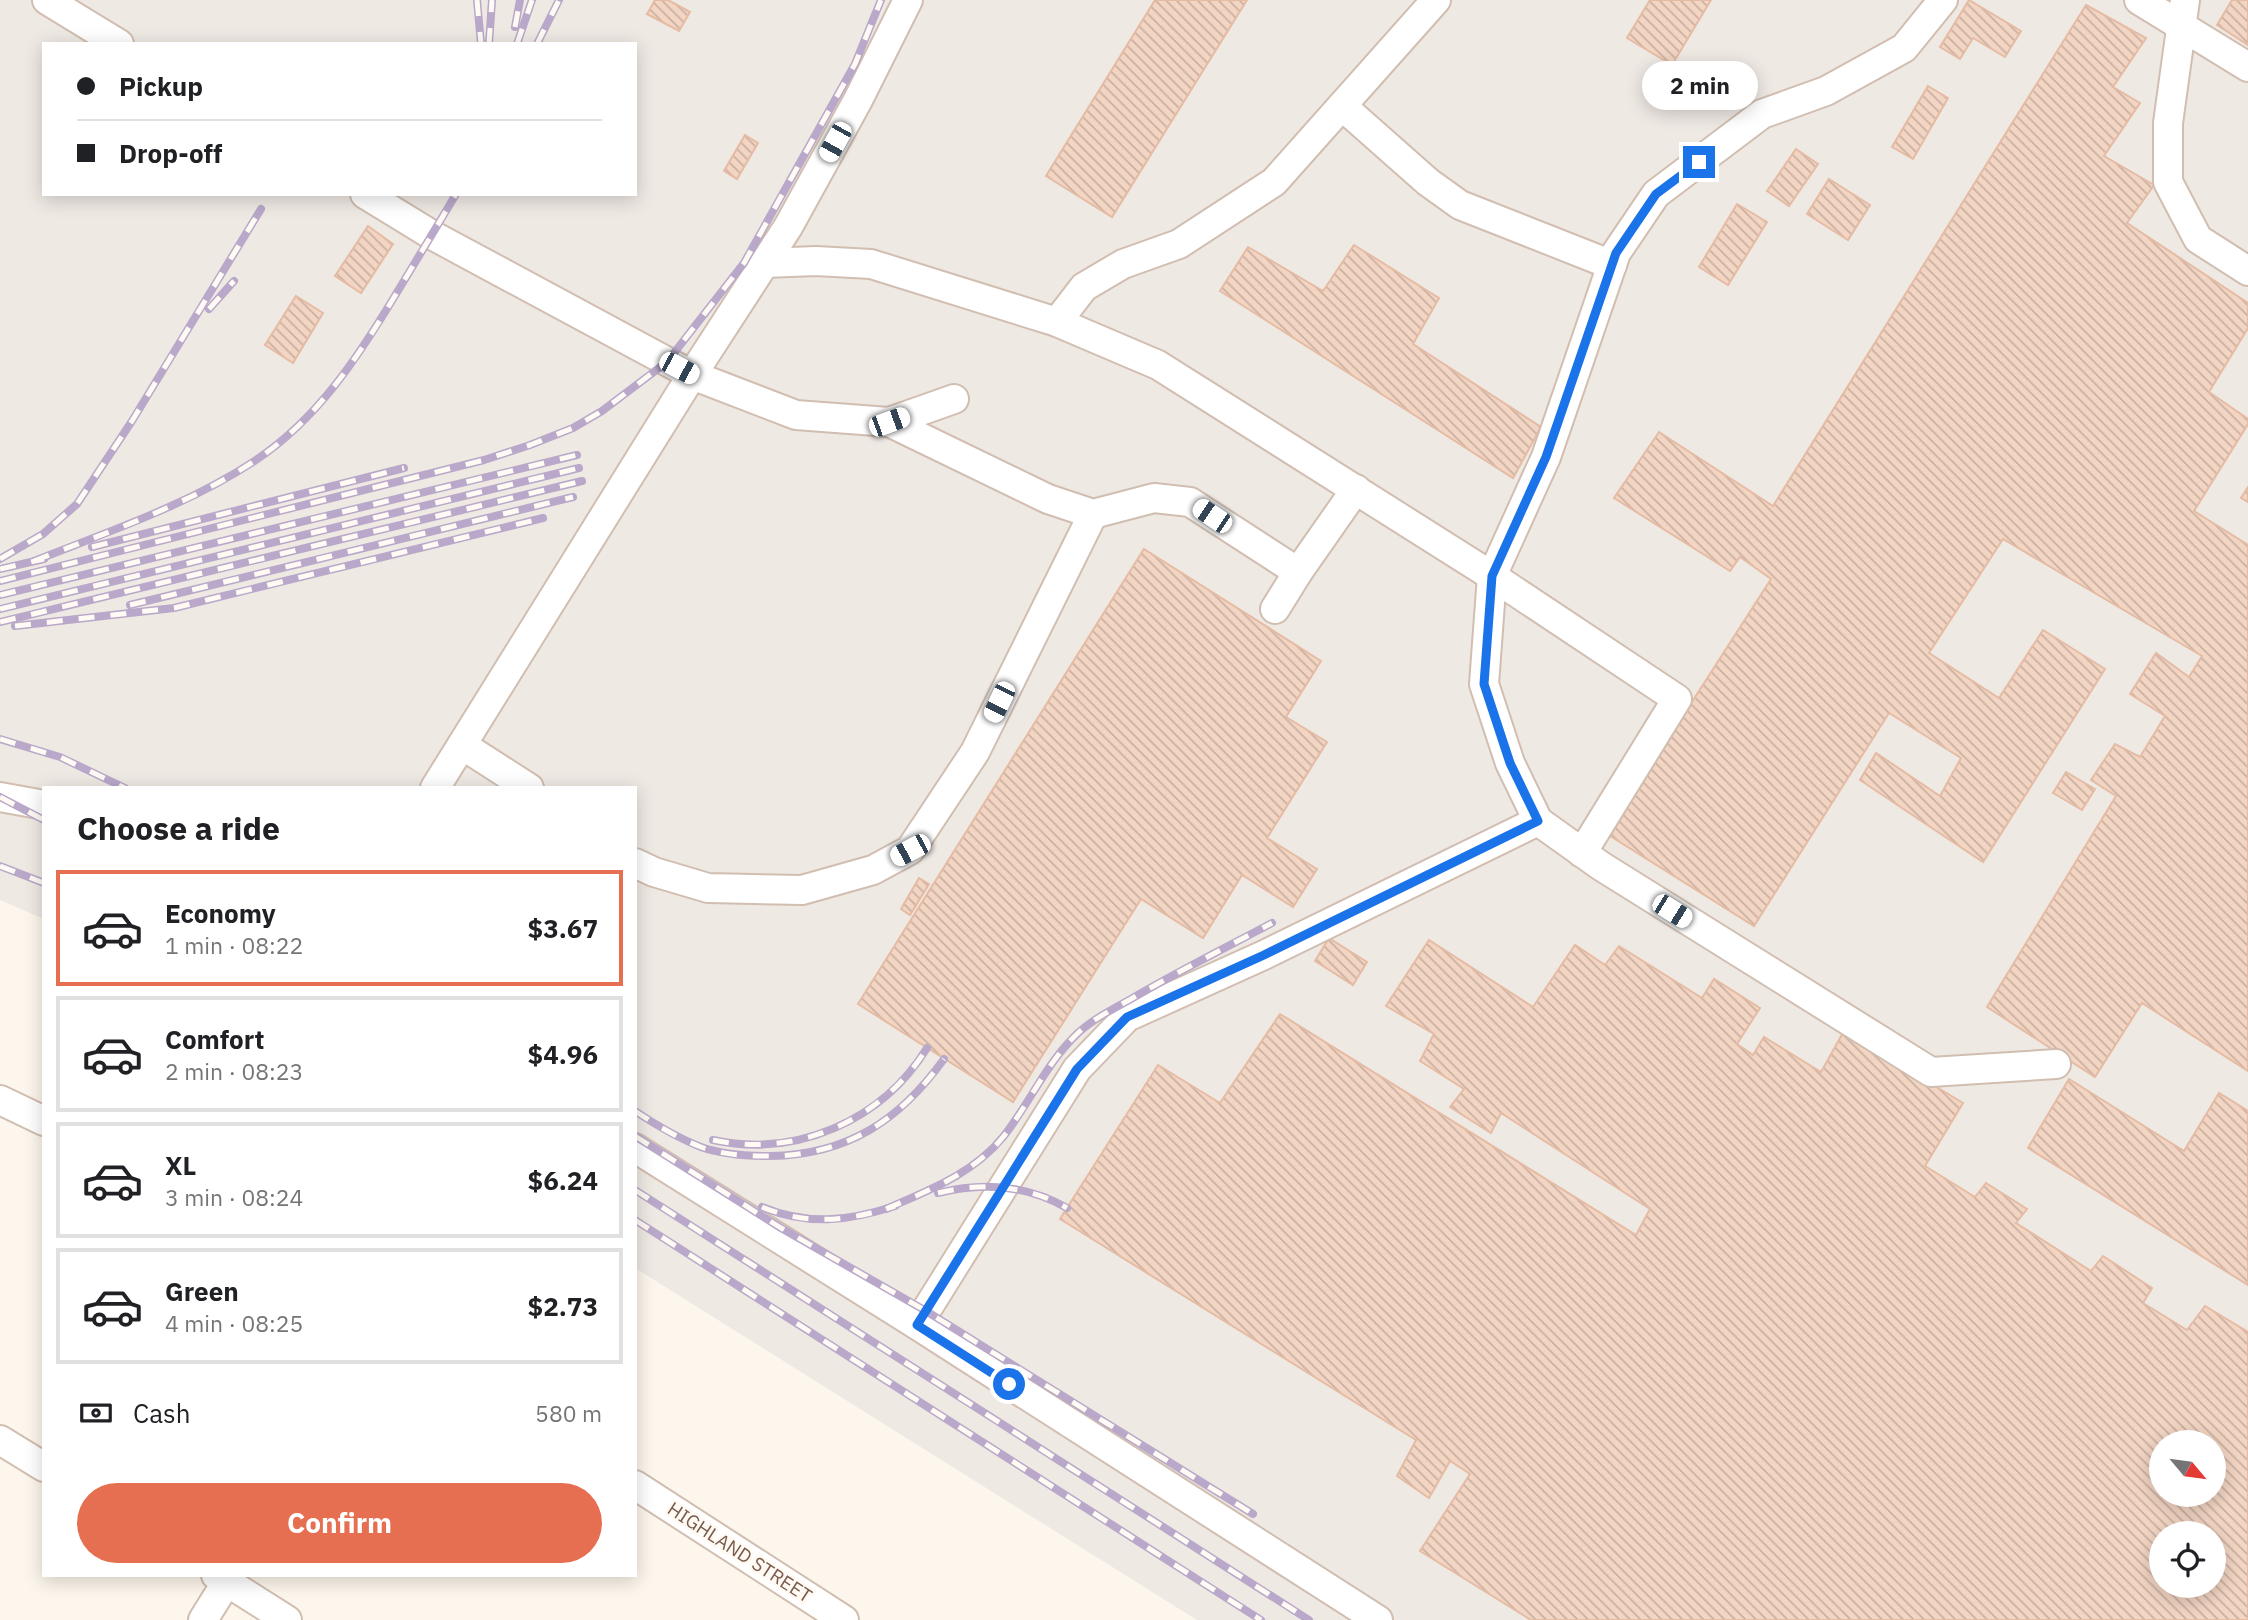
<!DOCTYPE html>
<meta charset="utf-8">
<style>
:root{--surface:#fff;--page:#f6f6f6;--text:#202124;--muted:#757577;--line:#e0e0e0;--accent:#e76f51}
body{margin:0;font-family:"IBM Plex Sans",sans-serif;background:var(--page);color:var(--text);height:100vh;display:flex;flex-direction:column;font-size:26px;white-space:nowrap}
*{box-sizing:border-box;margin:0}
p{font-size:23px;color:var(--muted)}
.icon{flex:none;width:38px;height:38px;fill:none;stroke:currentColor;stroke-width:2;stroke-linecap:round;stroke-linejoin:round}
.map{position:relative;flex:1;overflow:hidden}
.side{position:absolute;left:42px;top:786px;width:595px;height:791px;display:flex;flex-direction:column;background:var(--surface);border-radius:0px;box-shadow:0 4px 18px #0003}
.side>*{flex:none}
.banner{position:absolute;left:42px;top:42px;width:595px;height:154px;border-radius:0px;box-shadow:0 4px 18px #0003;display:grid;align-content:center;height:154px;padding:0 35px;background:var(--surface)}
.needle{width:46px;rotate:119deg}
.controls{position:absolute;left:2149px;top:1430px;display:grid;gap:14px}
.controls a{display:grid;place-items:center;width:77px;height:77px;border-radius:50%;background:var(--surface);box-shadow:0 4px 18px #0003;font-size:35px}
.end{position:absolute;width:32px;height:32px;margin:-16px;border:9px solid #1a73e8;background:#fff;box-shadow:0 0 0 4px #fff}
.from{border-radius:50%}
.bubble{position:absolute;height:49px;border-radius:24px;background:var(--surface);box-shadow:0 4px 18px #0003;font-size:23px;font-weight:700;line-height:49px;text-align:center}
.car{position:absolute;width:21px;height:42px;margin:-21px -10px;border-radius:9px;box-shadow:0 0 5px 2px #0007;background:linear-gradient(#fff 24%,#345 0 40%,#fff 0 76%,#345 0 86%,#fff 0)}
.banner b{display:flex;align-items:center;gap:24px;height:66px;font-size:26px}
.banner b+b{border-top:2px solid var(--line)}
.banner i{width:18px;height:18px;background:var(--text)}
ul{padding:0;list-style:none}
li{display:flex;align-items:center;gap:21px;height:116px;margin:0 14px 10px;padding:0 21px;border:4px solid var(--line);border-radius:0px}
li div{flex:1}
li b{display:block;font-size:26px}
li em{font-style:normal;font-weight:700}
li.current{border-color:var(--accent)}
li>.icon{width:63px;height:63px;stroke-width:1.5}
h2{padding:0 35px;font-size:32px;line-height:84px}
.pay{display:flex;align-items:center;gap:18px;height:77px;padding:0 35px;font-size:26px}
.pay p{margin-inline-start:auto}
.primary-button{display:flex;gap:14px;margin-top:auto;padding:14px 35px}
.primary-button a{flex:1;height:80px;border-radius:42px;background:var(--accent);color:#fff;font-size:28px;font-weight:700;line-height:80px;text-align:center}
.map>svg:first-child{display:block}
.industrial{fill:#efe9e4;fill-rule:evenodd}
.building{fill:url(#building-back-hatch);stroke:#e6bba3;stroke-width:2;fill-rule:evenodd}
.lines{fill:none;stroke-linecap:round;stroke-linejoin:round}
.minor-casing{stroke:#d1beb0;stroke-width:32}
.minor{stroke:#fff;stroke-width:28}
.rail-casing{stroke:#b9a8c9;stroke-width:8}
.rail{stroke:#fffaf3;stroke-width:5;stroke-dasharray:16;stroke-linecap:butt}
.route{stroke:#1a73e8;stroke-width:9}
.labels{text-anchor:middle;stroke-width:6;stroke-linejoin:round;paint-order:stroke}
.street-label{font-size:19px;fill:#7a5c4d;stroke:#fffaf3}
</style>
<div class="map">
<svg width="2248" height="1620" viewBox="0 0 2248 1620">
<defs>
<pattern id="building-back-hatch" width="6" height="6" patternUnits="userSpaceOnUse" patternTransform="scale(1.75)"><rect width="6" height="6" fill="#f3d5c3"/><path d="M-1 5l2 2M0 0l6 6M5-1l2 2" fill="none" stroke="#cab0a1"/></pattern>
</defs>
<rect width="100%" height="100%" fill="#fdf6ec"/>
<!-- industrial -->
<path class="industrial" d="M0,0h2248v1620h-1051l-562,-352v-480h-591v131l-44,-19zM44,44h591v150h-591zM2161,1442h53v52h-53zM2161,1533h53v53h-53z"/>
<!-- building -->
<g class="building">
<path d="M655,0h13l22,12 -11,19 -32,-17z"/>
<path d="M1155,0h92l-135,217 -66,-41z"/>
<path d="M1650,0h61l-39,65 -45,-27z"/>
<path d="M1969,0l52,31 -16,26 -32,-19 -13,21 -20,-12z"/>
<path d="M2232,0h16v45l-31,-20z"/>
<path d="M2086,5l60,33 -33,49 27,16 -36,53 50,29 -27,38 121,80v25l-39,64 39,27v5l-54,87 54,34v526l-106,-68 -47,74 -108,-70 129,-211 -25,-16 24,-36 25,13 25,-41 -35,-22 26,-41 33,24 13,-21 -199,-117 -74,114 70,45 44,-68 62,39 -122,193 -123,-82 16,-27 64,43 21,-38 -72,-45 -135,213 -147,-92 164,-255 -31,-22 -10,14 -116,-73 45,-66 114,74z"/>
<path d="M1928,86l20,12 -35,61 -21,-12z"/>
<path d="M745,135l13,8 -21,36 -13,-8z"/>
<path d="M1796,149l22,15 -29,42 -22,-15z"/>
<path d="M1829,179l41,26 -22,35 -41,-26z"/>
<path d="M1737,204l30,18 -39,63 -29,-18z"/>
<path d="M368,226l25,18 -32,49 -26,-17z"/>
<path d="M1354,245l85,53 -26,46 128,83 -28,51 -293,-187 28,-44 75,44z"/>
<path d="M296,296l27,17 -30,50 -28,-18z"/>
<path d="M2248,487v15l-7,-4z"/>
<path d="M1144,549l177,112 -35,56 41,25 -60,96 50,31 -24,38 -51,-32 -39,63 -62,-39 -128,203 -155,-98z"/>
<path d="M2066,772l29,17 -13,21 -29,-17z"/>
<path d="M919,878l10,6 -19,31 -9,-6z"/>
<path d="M1329,938l38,24 -14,23 -38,-24z"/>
<path d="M1429,940l104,67 42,-62 30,20 14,-19 83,52 12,-19 46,29 -23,36 16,11 11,-18 57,35 23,-41 119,72 -38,63 50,31 11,-14 41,26 -11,14 75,48 12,-15 49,32 -9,15 44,27 18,-24 43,26v288h-717l-111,-69 50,-77 -20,-13 -21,37 -32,-22 19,-36 -356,-221 98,-154 62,38 60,-89 356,221 14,-26 -149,-96 -10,20 -41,-26 14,-18 -44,-28 14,-27 -48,-28zM2161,1442h53v52h-53zM2161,1533h53v53h-53z"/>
<path d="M2069,1079l115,72 35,-58 29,18v174l-220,-137z"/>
</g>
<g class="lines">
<!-- minor casing -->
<g class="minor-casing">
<g id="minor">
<path d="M47,0l72,44"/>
<path d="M1943,0l-39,48 -78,43 -64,23 -106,80 -40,59 -70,204 -54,119 -8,108 26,79 28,58 63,45 330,206 125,-8"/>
<path d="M2139,0l109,67"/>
<path d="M2185,0l-17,123v59l30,57 50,32"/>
<path d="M1342,106l86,76 32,23 152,60"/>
<path d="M365,194l67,41 260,140 104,40 93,7 65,-23"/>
<path d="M765,263l51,-2 55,3 186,58 101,43 334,211 185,123 -95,154"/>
<path d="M1057,322l27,-35 39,-23 56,-20 95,-62 162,-182"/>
<path d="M889,422l159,77 45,15 61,-16 36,4 108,70"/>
<path d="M1275,609l23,-37 58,-83"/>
<path d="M462,745l67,43"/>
<path d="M435,788l257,-413 96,-148 70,-127 50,-100"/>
<path d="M0,797l44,8"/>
<path d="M635,863l19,9 54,16 94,2 71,-20 37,-20 65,-98 118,-238"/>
<path d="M0,1100l44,21"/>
<path d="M635,1148l282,177 461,295"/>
<path d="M917,1325l160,-256 50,-52 137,-62 274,-134"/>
<path d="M0,1440l44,27"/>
<path d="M635,1485l209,135"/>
<path d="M216,1575l71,45"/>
<path d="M203,1620l28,-45"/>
</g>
</g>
<!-- minor -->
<use href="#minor" class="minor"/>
<!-- rail casing -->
<g class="rail-casing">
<g id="rail">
<path d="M477,0l4,44"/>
<path d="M515,27l5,-27"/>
<path d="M489,44l3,-44"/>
<path d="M517,44l15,-44"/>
<path d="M537,44l22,-44"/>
<path d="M209,309l25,-28"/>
<path d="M92,547l312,-79"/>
<path d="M0,559l43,-25 34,-30 55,-83 129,-212"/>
<path d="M34,561c76,-30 154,-56 222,-101 61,-41 100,-100 137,-161 21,-35 42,-69 63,-105"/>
<path d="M0,569l44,-10"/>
<path d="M0,581l484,-121 46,-15 43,-17 29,-17 65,-49 77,-99 111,-199 26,-64"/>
<path d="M0,595l577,-140"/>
<path d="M130,605l443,-108"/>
<path d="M0,609l579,-141"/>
<path d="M0,622l582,-141"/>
<path d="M15,626l159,-18 369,-90"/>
<path d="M0,739l60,18 65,31"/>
<path d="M0,797l44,23"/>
<path d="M0,866l44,17"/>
<path d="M635,1111c21,14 43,27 66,36 22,8 46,9 69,9 78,-1 130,-36 174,-97"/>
<path d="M635,1136l146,92 145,83 327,203"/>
<path d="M713,1140c83,18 169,-19 214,-92"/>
<path d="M635,1190l674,430"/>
<path d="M938,1193c44,-11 89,-8 129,15"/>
<path d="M762,1207c46,19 87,14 133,-1"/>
<path d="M886,1209c43,-19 87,-35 117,-72 27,-34 43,-74 75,-104 15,-14 35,-24 53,-34 46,-27 94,-51 141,-76"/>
<path d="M635,1220l626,400"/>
</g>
</g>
<!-- rail -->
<use href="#rail" class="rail"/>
</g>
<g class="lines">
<!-- route -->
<path class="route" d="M1009,1384l-92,-59 160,-256 50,-52 137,-62 274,-134 -28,-58 -26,-79 8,-108 54,-119 70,-204 40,-59 43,-32"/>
</g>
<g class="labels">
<!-- street labels -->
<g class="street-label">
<text transform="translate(740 1552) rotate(33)" y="7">HIGHLAND STREET</text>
</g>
</g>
</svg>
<div class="controls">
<a><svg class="needle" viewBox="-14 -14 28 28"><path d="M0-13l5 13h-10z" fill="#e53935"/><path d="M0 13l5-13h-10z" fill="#757577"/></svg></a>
<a><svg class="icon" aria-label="locate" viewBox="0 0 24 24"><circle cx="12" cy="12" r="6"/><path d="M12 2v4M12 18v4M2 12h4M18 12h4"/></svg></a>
</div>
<i class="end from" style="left:1009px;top:1384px"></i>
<i class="end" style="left:1699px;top:162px"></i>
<div class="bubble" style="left:1642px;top:61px;width:116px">2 min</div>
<i class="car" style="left:835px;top:142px;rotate:209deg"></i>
<i class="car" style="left:679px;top:368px;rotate:118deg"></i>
<i class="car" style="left:889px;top:422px;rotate:70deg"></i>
<i class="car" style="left:1212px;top:516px;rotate:304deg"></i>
<i class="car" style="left:999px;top:702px;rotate:206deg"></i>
<i class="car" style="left:910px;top:850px;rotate:242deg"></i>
<i class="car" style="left:1672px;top:911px;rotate:122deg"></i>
<div class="banner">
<b><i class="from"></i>Pickup</b>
<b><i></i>Drop-off</b>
</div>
<section class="side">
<h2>Choose a ride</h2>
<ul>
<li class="current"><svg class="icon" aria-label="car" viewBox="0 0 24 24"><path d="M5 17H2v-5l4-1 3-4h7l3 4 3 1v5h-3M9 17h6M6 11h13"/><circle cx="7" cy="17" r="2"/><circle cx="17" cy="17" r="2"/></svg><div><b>Economy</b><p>1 min · 08:22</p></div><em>$3.67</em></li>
<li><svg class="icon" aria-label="car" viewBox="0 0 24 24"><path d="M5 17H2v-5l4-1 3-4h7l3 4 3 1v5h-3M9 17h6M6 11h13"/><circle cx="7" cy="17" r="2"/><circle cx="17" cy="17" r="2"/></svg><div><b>Comfort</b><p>2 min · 08:23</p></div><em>$4.96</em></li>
<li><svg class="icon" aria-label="car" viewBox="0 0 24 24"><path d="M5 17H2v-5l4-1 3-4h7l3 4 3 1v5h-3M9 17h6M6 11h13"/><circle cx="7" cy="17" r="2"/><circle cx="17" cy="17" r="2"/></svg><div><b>XL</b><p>3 min · 08:24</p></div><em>$6.24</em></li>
<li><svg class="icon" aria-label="car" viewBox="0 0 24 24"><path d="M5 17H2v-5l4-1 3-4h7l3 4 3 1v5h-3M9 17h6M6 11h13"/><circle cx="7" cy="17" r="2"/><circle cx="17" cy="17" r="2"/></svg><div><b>Green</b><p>4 min · 08:25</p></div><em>$2.73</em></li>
</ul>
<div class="pay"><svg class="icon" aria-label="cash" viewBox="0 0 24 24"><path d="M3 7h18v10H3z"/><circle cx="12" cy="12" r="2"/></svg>Cash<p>580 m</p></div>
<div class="primary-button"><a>Confirm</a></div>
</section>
</div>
